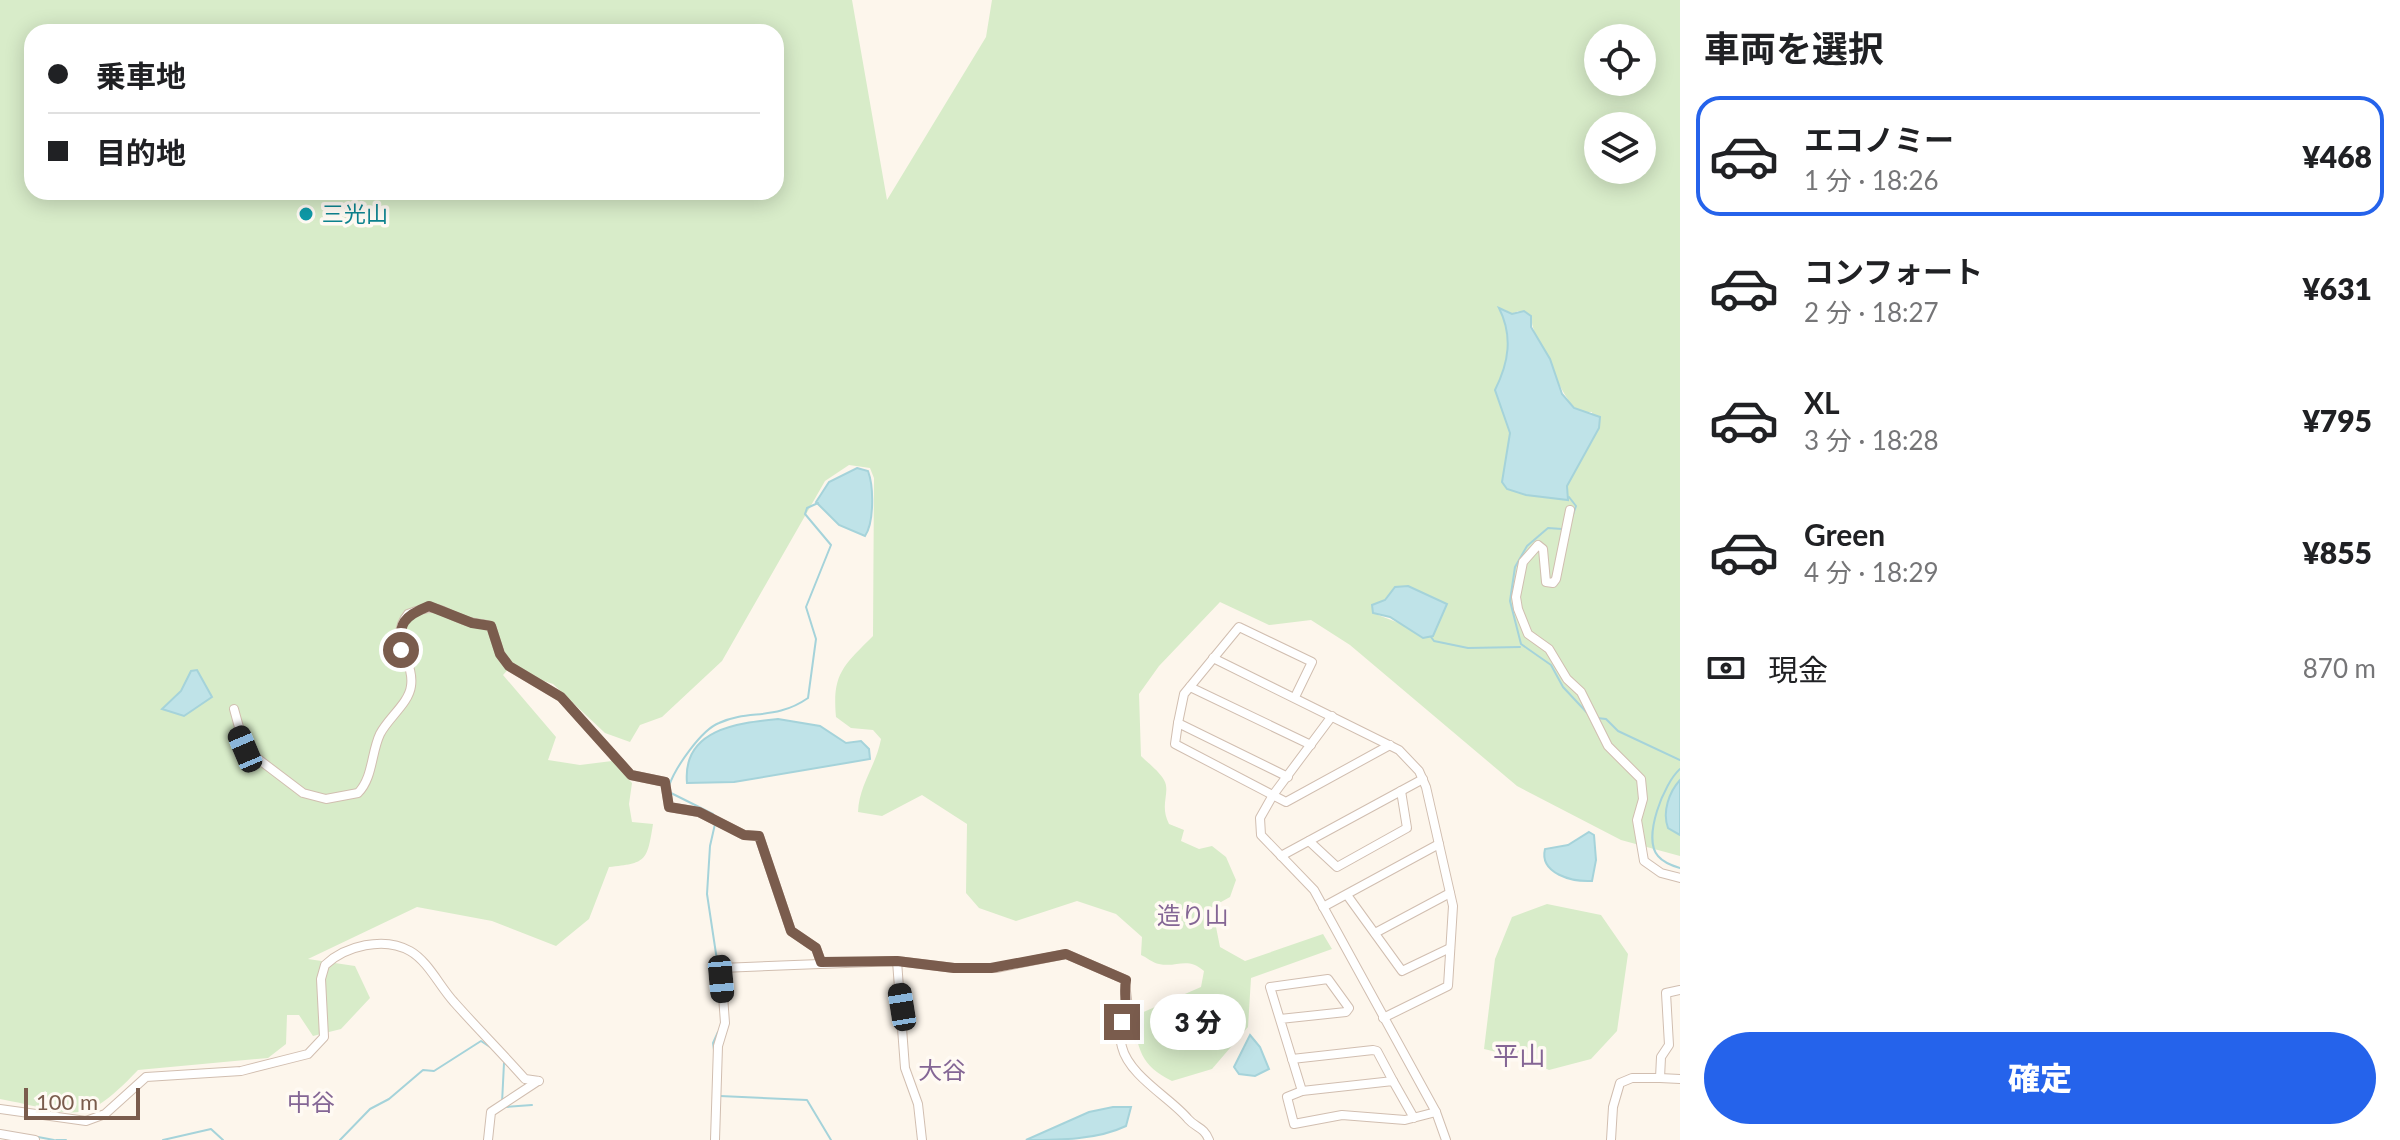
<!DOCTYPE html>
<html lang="ja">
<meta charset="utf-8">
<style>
:root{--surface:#fff;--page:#f2f2f2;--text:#202124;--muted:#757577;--line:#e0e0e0;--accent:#2563eb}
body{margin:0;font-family:Lato,"Noto Sans JP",sans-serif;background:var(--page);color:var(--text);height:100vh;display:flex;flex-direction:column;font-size:30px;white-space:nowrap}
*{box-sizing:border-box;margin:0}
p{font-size:26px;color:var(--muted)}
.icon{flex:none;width:44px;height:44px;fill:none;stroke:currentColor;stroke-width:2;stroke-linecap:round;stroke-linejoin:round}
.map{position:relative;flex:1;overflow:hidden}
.sheet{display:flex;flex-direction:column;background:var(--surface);width:720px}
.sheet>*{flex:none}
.guide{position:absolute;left:24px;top:24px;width:760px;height:176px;border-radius:24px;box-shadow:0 4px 20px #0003;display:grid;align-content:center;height:176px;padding:0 24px;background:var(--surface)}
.tools{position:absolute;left:1584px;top:24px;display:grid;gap:16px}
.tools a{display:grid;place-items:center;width:72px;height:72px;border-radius:50%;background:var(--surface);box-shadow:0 4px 20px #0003;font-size:40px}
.scale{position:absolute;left:24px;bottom:20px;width:116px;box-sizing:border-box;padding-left:8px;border:4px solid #7a5c4d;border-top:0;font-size:22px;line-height:28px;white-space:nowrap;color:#7a5c4d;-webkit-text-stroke:6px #fffaf3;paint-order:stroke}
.end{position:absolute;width:36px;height:36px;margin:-18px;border:10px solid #7a5c4d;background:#fff;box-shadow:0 0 0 4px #fff}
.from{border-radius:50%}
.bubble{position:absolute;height:56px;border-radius:28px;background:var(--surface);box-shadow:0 4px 20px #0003;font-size:26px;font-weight:800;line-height:56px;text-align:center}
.car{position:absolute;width:24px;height:48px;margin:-24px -12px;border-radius:10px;box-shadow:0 0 6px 2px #0007;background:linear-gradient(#222 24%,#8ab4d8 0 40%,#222 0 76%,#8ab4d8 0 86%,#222 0)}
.guide b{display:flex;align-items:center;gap:28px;height:76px;font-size:30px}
.guide b+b{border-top:2px solid var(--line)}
.guide i{width:20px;height:20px;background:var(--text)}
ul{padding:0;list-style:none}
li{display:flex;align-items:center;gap:24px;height:120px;margin:0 16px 12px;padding:0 8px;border:4px solid transparent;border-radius:24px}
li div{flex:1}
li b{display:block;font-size:30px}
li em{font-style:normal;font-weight:800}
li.selected{border-color:var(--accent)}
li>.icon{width:72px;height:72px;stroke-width:1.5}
h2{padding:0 24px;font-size:36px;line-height:96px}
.pay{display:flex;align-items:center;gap:20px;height:88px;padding:0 24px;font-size:30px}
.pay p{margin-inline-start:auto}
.primary-button{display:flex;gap:16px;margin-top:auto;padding:16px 24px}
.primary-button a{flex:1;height:92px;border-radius:48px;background:var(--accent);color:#fff;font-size:32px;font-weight:800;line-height:92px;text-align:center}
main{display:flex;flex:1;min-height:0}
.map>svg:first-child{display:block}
.green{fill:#d8ecc9;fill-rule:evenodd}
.water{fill:#bfe3e8;stroke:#a5d3da;stroke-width:2}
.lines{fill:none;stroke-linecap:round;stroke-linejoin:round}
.stream{stroke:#a5d3da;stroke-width:2}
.minor-casing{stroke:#d1beb0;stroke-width:10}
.minor{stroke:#fff;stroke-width:8}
.route{stroke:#7a5c4d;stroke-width:10}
.culture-dot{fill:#0f9aa8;stroke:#fffaf3;stroke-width:3}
.labels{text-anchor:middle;stroke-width:7;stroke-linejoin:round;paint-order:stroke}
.culture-label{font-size:22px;fill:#0d838f;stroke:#fffaf3;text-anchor:start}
.neighbourhood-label{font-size:24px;fill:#846695;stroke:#fffaf3}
.quarter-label{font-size:26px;fill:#846695;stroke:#fffaf3}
</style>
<main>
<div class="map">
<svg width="1680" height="1140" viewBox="0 0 1680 1140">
<rect width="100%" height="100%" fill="#fdf6ec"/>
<!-- green -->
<g class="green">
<path d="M0,0h852l35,200 99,-163 6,-37h688v780l-4,4 -8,44 12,7v21l-59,-16 -104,-54 -167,-141 -39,-25 -42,5 -49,-23 -61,64 -20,28 2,62c7,7 18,15 23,24 7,12 -5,25 5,44l15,6 -3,11 18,8 13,-3 14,11 10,23 -6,17 -18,10 8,40 25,14 78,-27 9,15 -81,29 -3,49 -36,42 -40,12c-32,-16 -33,-31 -40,-64l69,-30 3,-16c-17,-15 -27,-3 -45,-7 -6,-1 -13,-7 -18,-9l1,-18 -26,-23 -39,-13 -61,20 -37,-13 -13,-15 1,-69 -45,-29 -40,21 -24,-4c1,-27 18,-46 23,-73l-8,-9 -22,-2 -15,-11c-4,-43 7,-51 37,-81l1,-158 -4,-10 -21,-3 -24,16 -103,180 -60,56 -22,8 -10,17 -25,-9 -52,-49 -18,-6 -22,-14 -10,11 53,62 -8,23 32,5 32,-4 20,22 -3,21 3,18 21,2c-6,38 -7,39 -44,43l-20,52 -33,27 -64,-25 -75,-14 -109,52 47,7 15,32 -29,31 -28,7 -14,-21h-12l-1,29 -18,14 -130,12c-57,60 -62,43 -138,29zM32,32h744v160h-744zM1598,38h44v44h-44zM1598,126h44v44h-44zM1503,309l9,5 6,-3 14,11c-1,8 33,78 42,85 5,5 12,5 18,5l2,26 -27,48 1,14 -42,-5 -24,-13 8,-49 -15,-43 12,-28 2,-40 -7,-9zM1407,586l40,18 -14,32 -55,-21 -6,-10 13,-5 10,-13z"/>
<path d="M1547,904l54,11 27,39 -11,77 -26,28 -42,11 -23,-11 -42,-10 11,-90 17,-42z"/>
</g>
<!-- water -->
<g class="water">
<path d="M1499,308l13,6 12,-3 7,5v11l19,32 12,35 12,14 26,9 -1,11 -32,58 1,14 -42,-5 -19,-6 -5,-7 8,-49 -15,-43c14,-28 18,-54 4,-82z"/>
<path d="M857,468l11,3c6,16 6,52 -3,65l-26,-11 -23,-23 13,-20z"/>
<path d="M1408,586l39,18 -14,32 -10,2 -33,-21 -17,-4 -1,-8 13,-5 10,-13z"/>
<path d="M197,670l15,27 -28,19 -22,-7 19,-18 10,-20z"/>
<path d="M778,719l42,7 26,17 15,-2 8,8 1,10 -136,23 -47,1c-5,-55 53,-60 91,-64z"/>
<path d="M1680,780v55l-12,-7c-6,-16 1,-36 12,-48z"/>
<path d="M1589,832l5,3 2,25 -4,21c-19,1 -53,-7 -47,-32l23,-4z"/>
<path d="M1250,1035l10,12 9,22 -14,7 -16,-2 -5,-7z"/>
<path d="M1113,1107h18l-5,19c-29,14 -67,14 -100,14l63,-28z"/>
</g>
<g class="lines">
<!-- stream -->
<g class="stream">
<path d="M1562,529l-14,-1 -21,18 -12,21 -5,34 11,43 30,21 12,22 28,30"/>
<path d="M1568,529l8,-23 -7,-9"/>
<path d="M1431,637l3,4 34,7 52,-1"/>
<path d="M1597,718l9,1 12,12 62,29"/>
<path d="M1680,769c-16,14 -38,69 -22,87 5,6 15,10 22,12"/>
<path d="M669,786c6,-18 32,-56 50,-63 30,-14 56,-2 89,-25l8,-59 -10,-32 25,-62 -26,-31 2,-6 11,-5"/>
<path d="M669,792l44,22"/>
<path d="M715,824l-5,22 -3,48 11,73"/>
<path d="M715,1057l-2,-14 5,-11"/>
<path d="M720,1096l87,4 24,40"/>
<path d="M502,1103l2,-40"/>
<path d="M506,1107l26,-2"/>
<path d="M38,1137l16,3"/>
<path d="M56,1140h10"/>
<path d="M163,1140l48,-11 12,11"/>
<path d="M340,1140l30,-31 19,-10 34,-29 11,1 47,-30 9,6"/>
</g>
<!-- minor casing -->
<g class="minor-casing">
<g id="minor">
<path d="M1570,510l-14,69 -3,4 -7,-1 -3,-33 -5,-4 -15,17 -7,35 2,12 10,25 21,15 18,30 14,13 27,54 33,33 2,20 -6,21 7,41 17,12 19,5"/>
<path d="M1213,658l186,92 20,21 7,16 27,119 -5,80 -65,32"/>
<path d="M1190,687l121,58"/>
<path d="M234,709l11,40 58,44 23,6 32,-6c15,-15 13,-40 22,-59 8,-16 29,-31 31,-48 4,-26 -24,-46 -3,-72 31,-12 28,-4 56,6 9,4 18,3 27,6l9,28 9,12 52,31 70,78 34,7 4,25 30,5 45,23 15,1 32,95 25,17 5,14"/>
<path d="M1332,716l-59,79 -13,23 1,17 53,55 122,222 10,28"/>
<path d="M1178,723l-3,21 111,58 104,-57"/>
<path d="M1288,777l-110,-54 6,-29 55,-67 73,35 -17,35"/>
<path d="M1309,841l28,26 70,-39 -6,-37"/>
<path d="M1281,856l142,-77"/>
<path d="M1347,895l55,76 48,-23"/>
<path d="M1323,907l116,-63"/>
<path d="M1375,933l75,-40"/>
<path d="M897,961l8,107 13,36 4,36"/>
<path d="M1280,1019l66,-7 3,-4 -21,-29 -58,8 32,104"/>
<path d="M1292,1059l81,-9 4,1 16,30"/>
<path d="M1660,1078l20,1"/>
<path d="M0,1109l86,12 19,-7 41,-37 95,-6 67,-17 16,-17 -3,-58 4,-14c20,-19 59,-29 85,-14 18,10 30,36 44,51 23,26 48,51 71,77l14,2"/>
<path d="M1414,1118l-21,-37 -91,10 -15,6 7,27 48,-9 63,5 31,-8"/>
<path d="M0,1134l35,6"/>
<path d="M488,1140l3,-28 47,-31"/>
<path d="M715,1140l3,-94 7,-23 -4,-55 176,-7 57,7h42l70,-14 60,26c-2,11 3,20 1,30 -2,13 -9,24 -5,37 7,29 50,52 66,72 8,9 16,8 21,21"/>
<path d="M1611,1140l2,-33 7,-24 12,-5h28l1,-21 8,-12 -3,-52 14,-3"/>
</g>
</g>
<!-- minor -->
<use href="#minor" class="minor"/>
</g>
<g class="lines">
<!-- route -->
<path class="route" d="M401,650c-3,-27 3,-34 28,-44l43,17 19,3 9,28 9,12 52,31 70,78 34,7 4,25 30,5 45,23 15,1 32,95 25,17 5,14 76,-1 57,7h37l75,-14 60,26c-3,15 3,27 -4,42"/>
</g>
<!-- markers -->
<circle class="culture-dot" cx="306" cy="214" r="8"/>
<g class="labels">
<!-- culture labels -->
<g class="culture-label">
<text x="322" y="222">三光山</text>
</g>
<!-- neighbourhood labels -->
<g class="neighbourhood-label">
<text x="1193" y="924">造り山</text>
<text x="942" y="1079">大谷</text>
<text x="311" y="1111">中谷</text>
</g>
<!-- quarter labels -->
<g class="quarter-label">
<text x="1519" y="1065">平山</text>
</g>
</g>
</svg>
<div class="tools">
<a><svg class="icon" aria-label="locate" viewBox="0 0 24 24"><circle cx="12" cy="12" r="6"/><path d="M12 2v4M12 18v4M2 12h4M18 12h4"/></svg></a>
<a><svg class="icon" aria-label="layers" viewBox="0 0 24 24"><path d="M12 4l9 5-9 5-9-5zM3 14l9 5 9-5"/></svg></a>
</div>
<div class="scale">100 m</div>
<i class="end from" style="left:401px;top:650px"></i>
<i class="end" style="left:1122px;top:1022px"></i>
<div class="bubble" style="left:1150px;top:994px;width:96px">3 分</div>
<i class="car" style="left:245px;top:749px;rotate:337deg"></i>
<i class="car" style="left:721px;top:979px;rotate:175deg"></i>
<i class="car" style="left:902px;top:1007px;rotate:351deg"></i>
<div class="guide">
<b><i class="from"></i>乗車地</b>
<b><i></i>目的地</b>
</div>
</div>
<section class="sheet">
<h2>車両を選択</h2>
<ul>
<li class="selected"><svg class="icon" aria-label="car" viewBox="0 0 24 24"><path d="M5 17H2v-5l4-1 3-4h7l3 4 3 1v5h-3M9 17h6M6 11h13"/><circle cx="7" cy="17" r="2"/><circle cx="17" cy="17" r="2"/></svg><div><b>エコノミー</b><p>1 分 · 18:26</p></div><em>¥468</em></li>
<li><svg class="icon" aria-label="car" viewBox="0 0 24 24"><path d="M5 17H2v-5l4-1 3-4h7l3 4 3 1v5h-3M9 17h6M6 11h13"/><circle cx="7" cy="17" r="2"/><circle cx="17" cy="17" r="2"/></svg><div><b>コンフォート</b><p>2 分 · 18:27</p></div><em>¥631</em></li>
<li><svg class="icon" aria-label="car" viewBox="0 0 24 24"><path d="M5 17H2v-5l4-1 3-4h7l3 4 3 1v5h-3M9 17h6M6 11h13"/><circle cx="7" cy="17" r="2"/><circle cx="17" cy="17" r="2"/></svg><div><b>XL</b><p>3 分 · 18:28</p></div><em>¥795</em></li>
<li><svg class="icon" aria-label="car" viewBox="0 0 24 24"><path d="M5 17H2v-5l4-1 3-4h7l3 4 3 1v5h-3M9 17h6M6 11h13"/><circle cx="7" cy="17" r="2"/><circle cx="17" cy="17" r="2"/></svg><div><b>Green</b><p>4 分 · 18:29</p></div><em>¥855</em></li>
</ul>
<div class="pay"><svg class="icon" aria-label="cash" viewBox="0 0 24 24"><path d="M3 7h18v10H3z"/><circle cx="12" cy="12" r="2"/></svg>現金<p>870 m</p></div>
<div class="primary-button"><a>確定</a></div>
</section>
</main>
